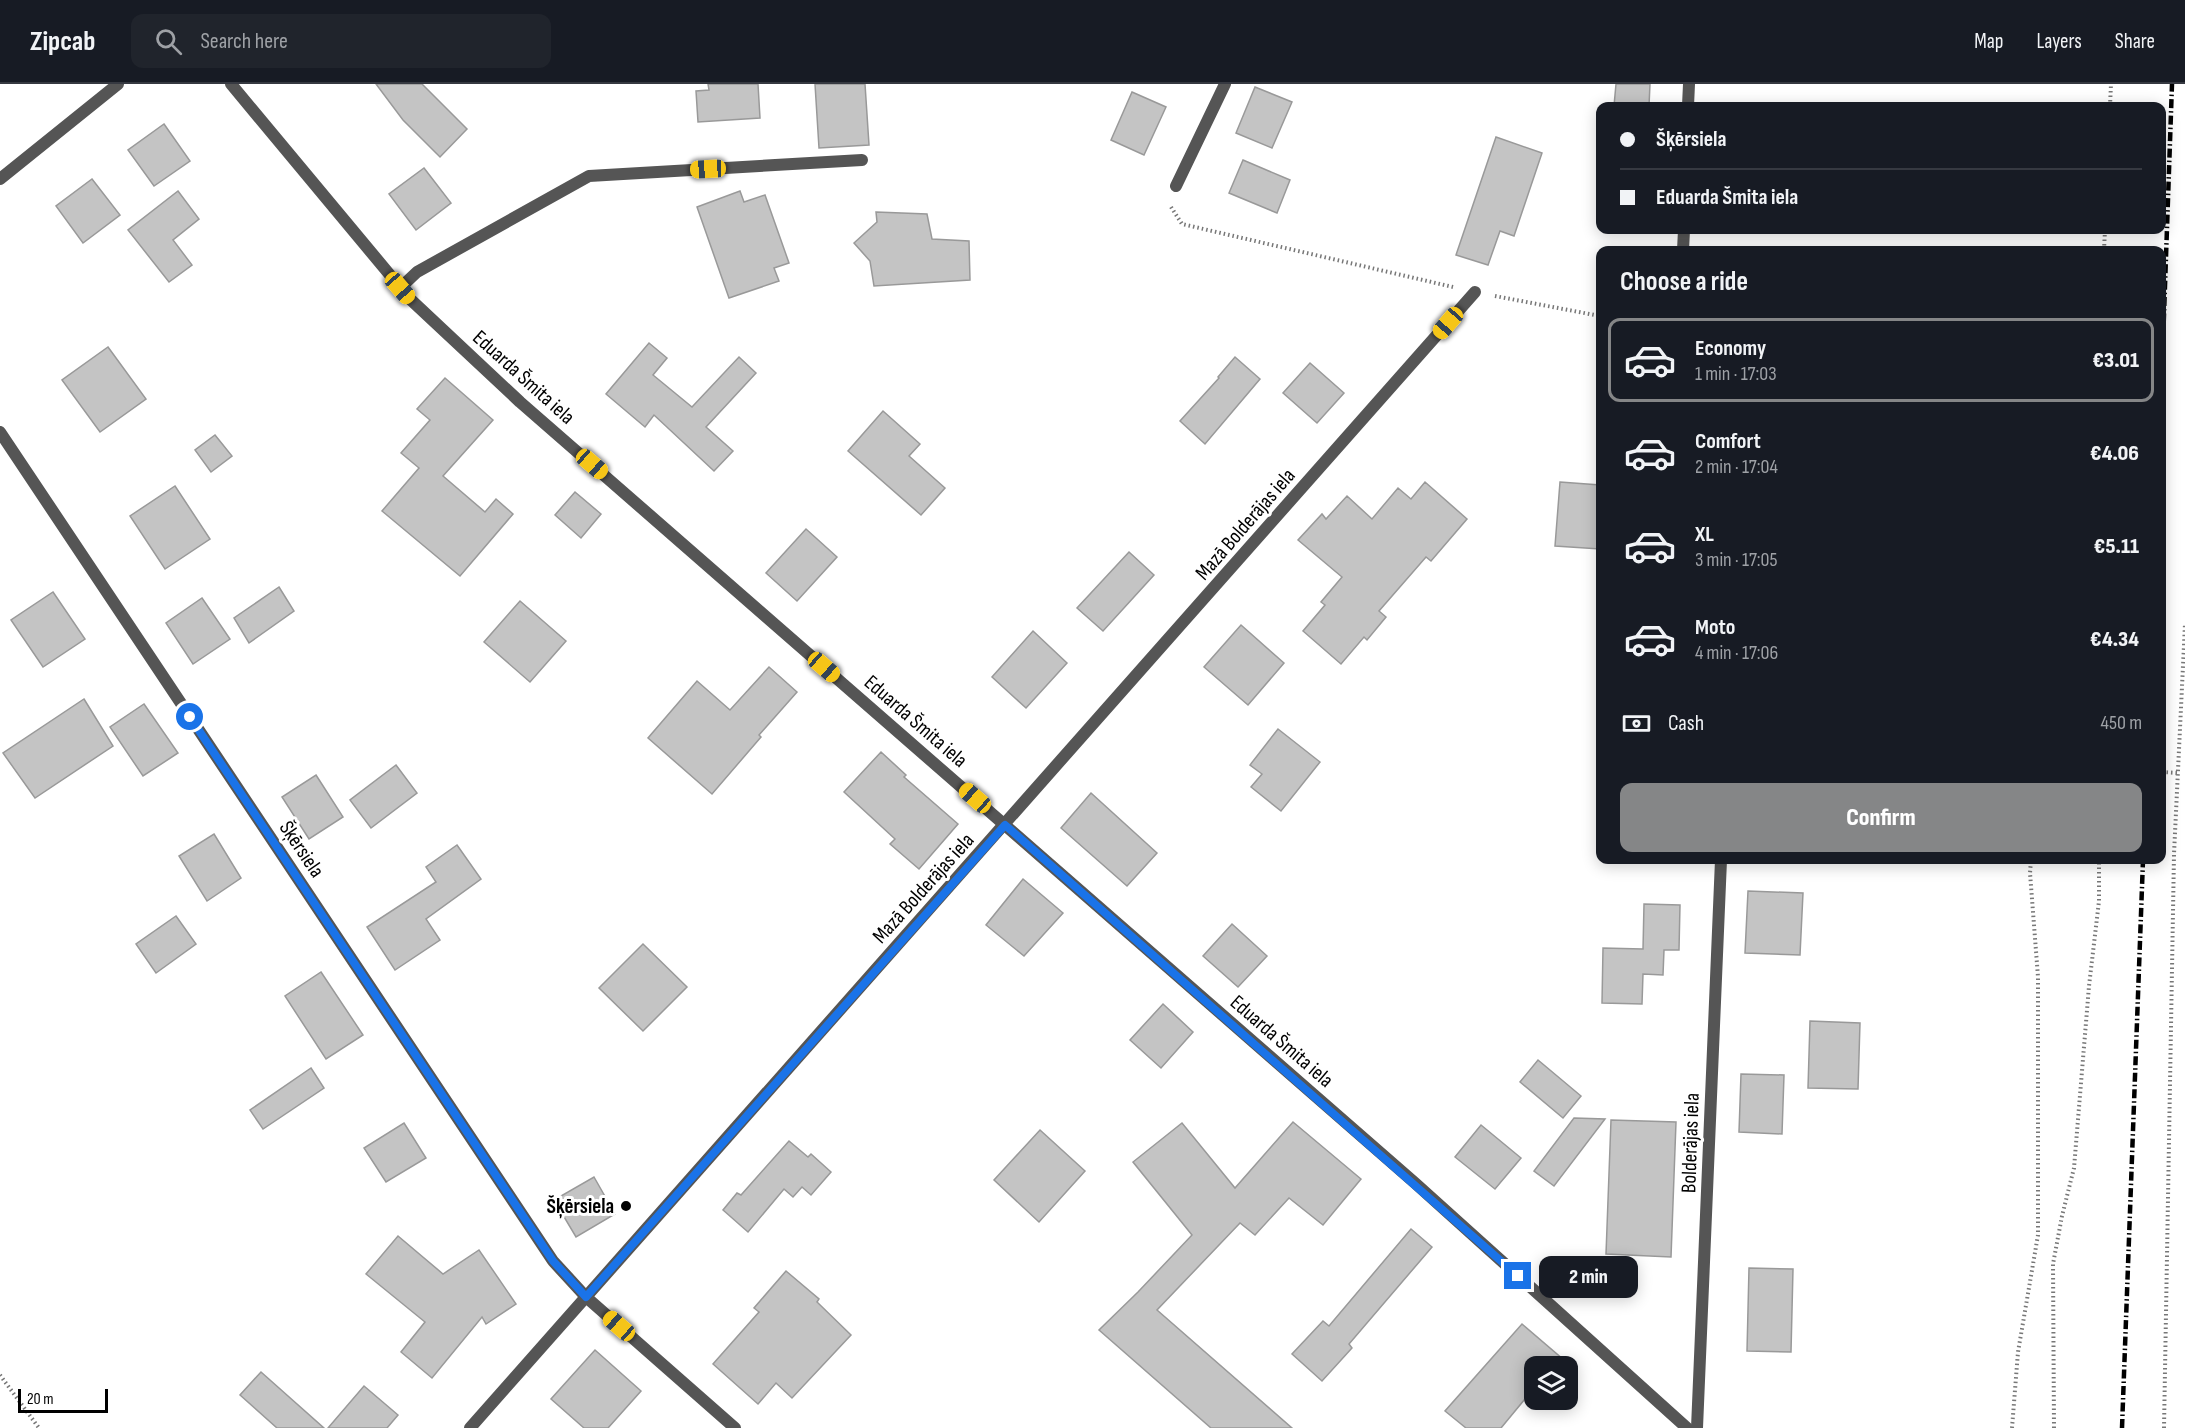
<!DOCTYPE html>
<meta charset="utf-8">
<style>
:root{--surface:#171b24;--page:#20242c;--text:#f1f3f6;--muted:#9ea1a6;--line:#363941;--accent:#858687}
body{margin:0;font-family:"Sofia Sans Condensed",sans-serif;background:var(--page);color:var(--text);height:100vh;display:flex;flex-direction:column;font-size:22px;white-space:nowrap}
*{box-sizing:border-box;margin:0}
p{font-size:20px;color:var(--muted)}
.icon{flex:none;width:33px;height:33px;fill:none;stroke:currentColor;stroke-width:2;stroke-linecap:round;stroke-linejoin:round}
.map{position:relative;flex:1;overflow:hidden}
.details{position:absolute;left:1596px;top:162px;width:570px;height:618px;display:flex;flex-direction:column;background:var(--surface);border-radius:12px;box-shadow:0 3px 15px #0003}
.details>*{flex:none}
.top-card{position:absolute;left:1596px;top:18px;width:570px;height:132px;border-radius:12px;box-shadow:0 3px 15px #0003;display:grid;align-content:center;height:132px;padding:0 24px;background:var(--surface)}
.fabs{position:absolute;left:1524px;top:1272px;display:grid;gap:12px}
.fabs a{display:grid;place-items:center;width:54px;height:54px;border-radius:12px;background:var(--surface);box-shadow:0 3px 15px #0003;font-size:30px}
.scale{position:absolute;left:18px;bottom:15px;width:90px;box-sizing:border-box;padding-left:6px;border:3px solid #000;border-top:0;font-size:16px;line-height:21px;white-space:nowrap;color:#000;-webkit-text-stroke:4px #fff;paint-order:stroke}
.end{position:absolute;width:27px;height:27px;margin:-14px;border:8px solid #1a73e8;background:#fff;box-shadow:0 0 0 3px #fff}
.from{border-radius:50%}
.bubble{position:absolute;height:42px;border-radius:12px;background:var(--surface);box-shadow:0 3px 15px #0003;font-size:20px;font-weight:800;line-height:42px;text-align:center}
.car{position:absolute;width:18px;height:36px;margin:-18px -9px;border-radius:8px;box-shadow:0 0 4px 2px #0007;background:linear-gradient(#f5c518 24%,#345 0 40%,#f5c518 0 76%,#345 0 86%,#f5c518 0)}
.top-card b{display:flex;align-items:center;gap:21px;height:57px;font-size:22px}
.top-card b+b{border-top:2px solid var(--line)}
.top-card i{width:15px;height:15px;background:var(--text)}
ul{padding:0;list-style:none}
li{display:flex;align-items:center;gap:18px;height:84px;margin:0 12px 9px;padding:0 12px;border:3px solid transparent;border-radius:12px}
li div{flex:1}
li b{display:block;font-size:22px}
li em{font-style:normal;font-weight:800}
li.active{border-color:var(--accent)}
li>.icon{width:54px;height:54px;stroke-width:1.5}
h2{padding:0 24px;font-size:27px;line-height:72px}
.pay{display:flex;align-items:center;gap:15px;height:66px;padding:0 24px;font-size:22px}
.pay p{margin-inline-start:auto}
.action{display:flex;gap:12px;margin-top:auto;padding:12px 24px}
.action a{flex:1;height:69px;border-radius:12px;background:var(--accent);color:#fff;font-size:24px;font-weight:800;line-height:69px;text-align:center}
header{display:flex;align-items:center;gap:36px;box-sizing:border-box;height:84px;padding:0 30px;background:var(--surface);border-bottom:2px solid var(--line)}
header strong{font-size:28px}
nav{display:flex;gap:33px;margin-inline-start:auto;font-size:21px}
.search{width:420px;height:54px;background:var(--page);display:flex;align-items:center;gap:15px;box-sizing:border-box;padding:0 21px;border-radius:12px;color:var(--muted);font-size:22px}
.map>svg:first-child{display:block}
.building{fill:#c4c4c4;stroke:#999;stroke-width:1.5}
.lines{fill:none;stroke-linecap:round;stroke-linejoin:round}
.path{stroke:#777;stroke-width:4;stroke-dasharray:1.5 3;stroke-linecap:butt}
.lane{stroke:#555;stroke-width:12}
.street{stroke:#555;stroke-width:12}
.rail{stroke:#000;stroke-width:4.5;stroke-dasharray:9 3 1.5 3;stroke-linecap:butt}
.route{stroke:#1a73e8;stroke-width:8}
.poi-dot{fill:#000;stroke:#fff;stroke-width:2}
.labels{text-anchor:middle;stroke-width:6;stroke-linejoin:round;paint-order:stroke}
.street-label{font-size:21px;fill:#000;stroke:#fff}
.poi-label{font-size:21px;font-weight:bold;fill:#000;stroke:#fff;text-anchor:end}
</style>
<header>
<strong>Zipcab</strong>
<div class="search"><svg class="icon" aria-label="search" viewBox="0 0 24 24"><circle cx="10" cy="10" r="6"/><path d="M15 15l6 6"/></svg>Search here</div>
<nav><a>Map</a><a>Layers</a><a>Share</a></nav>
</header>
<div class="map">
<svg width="2185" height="1344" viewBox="0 0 2185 1344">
<rect width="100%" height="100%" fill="#fff"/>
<!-- building -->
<g class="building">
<path d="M376,0h46l45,45 -27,28 -37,-37z"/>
<path d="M708,0h50l2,34 -62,4 -2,-31 13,-1z"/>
<path d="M815,0h50l4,61 -50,3z"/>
<path d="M1616,0h34l-1,22h-35z"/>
<path d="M1255,3l37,15 -20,46 -36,-15z"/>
<path d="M1132,8l34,15 -22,48 -33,-15z"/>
<path d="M164,40l26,37 -36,25 -26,-36z"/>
<path d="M1496,53l46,16 -28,83 -14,-5 -12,34 -32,-10z"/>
<path d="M1243,76l47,20 -13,33 -48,-20z"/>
<path d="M424,84l27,35 -35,27 -27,-36z"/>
<path d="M92,95l28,36 -37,28 -27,-37z"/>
<path d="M178,107l21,28 -26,21 19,25 -23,17 -41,-52z"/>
<path d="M740,107l4,11 21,-7 24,68 -15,5 5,13 -50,17 -32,-91z"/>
<path d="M876,128l51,2 5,25 37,2 1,39 -96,6 -4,-25 -16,-18 23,-21z"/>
<path d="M649,259l18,15 -14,17 39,32 47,-50 17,16 -50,54 27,24 -19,20 -60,-56 -9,12 -39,-33z"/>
<path d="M108,263l38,52 -46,33 -38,-52z"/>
<path d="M1235,273l25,22 -55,65 -25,-23 39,-43 -1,-1z"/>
<path d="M1310,279l34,30 -27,30 -34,-30z"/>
<path d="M445,294l48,42 -50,56 42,36 11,-13 17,15 -53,62 -78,-65 37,-43 -18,-15 29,-33 -13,-11z"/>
<path d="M883,327l37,33 -11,12 36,32 -24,27 -73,-64z"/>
<path d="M215,351l17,21 -21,16 -16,-22z"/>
<path d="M1425,398l42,37 -36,42 -5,-4 -47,54 7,6 -19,23 -3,-3 -23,27 -38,-33 22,-26 -4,-3 21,-25 -44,-37 24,-26 4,5 21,-23 25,23 26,-31 13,11z"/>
<path d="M1560,398l40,3v64l-45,-3z"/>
<path d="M175,402l35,53 -45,30 -35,-53z"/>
<path d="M575,408l26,22 -20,24 -26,-23z"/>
<path d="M806,445l31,28 -40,44 -31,-28z"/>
<path d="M1129,468l25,23 -51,56 -26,-23z"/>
<path d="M279,503l15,24 -45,32 -15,-25z"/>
<path d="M53,508l32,47 -42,28 -32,-47z"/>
<path d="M202,514l28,41 -37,25 -27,-41z"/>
<path d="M520,517l46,40 -36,41 -46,-40z"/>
<path d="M1241,541l43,38 -36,42 -44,-38z"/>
<path d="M1033,547l34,32 -41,45 -34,-31z"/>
<path d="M769,583l28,25 -38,43 2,2 -49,57 -64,-56 49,-57 33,29z"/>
<path d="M84,615l29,47 -78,52 -32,-45z"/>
<path d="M144,620l34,49 -35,23 -33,-49z"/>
<path d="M1278,645l42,33 -39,49 -30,-24 11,-13 -12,-9z"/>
<path d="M881,668l25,23 -2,2 54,47 -39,45 -29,-25 5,-5 -51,-47z"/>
<path d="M396,681l21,28 -46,35 -21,-28z"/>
<path d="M316,691l27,42 -34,22 -27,-42z"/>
<path d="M1091,709l66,60 -30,33 -66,-58z"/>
<path d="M214,750l27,44 -34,23 -28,-45z"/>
<path d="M457,761l24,34 -55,40 14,21 -45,30 -28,-43 69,-45 -10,-15z"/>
<path d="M1023,795l40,34 -39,43 -38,-31z"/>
<path d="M1748,807l55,2 -3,62 -55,-2z"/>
<path d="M1644,820l36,1 -1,45h-15l-1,25 -20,-1 -1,30 -40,-1 1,-55 40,1z"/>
<path d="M176,832l20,28 -40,29 -20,-29z"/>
<path d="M1232,840l35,32 -29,31 -35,-31z"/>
<path d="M643,860l44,43 -44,44 -44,-43z"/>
<path d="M321,888l42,63 -37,24 -41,-63z"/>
<path d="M1163,920l30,28 -32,36 -31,-28z"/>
<path d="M1810,937l50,2 -2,66 -50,-1z"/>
<path d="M1538,976l43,36 -18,22 -43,-36z"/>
<path d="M311,984l13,20 -61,41 -13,-19z"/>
<path d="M1741,990l43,1 -2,59 -43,-2z"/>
<path d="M1574,1034l31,1 -51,67 -20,-15z"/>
<path d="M1611,1036l65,2 -5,135 -65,-3z"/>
<path d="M1293,1038l68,57 -38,46 -34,-27 -34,37 -15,-12 -83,87 135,118h-81l-112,-98 39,-38 54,-57 -59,-73 49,-39 53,65z"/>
<path d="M404,1039l22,35 -40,24 -22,-34z"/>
<path d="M1481,1041l40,33 -26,31 -40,-32z"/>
<path d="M1040,1046l45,41 -46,51 -45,-42z"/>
<path d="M789,1057l19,16 3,-3 20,18 -20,23 -9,-8 -9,10 -9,-8 -36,43 -25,-22 14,-17 4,2z"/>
<path d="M594,1093l21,37 -39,23 -22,-37z"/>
<path d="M1411,1145l21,18 -83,97 3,4 -30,33 -30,-27 31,-33 6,5z"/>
<path d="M398,1152l45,38 36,-24 37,54 -30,20 -4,-7 -50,61 -31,-26 24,-30 -59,-48z"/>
<path d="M1749,1184l44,1 -2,83 -44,-1z"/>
<path d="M786,1187l33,28 -2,3 34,33 -59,63 -16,-15 -18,21 -45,-40 46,-52 -5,-4z"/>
<path d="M1522,1240l49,42h-37v22l-33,40h-35l-21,-17z"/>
<path d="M595,1266l46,41 -33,37h-24l-33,-29z"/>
<path d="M261,1288l63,56h-47l-37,-33z"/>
<path d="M364,1302l34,29 -11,13h-59z"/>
</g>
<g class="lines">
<!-- path -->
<g class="path">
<path d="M2110,22l1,-22"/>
<path d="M1171,123l11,17 271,63"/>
<path d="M2104,166l1,-20"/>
<path d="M1495,212l105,20"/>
<path d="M2162,688l16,1"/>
<path d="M0,1291l39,53"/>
<path d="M2012,1344l6,-76 20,-117v-258l-8,-104 1,-13"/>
<path d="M2054,1344l-1,-164 9,-48 12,-48 15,-182 10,-85v-41"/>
<path d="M2164,1344l10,-574 11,-230"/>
</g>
<!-- lane -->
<g class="lane">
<path d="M1688,22l1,-22"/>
<path d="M1683,166l1,-20"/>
<path d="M400,204l17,-16 172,-96 273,-16"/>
</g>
<!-- street -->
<g class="street">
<path d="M231,0l179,215 110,103 895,781 272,245"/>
<path d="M0,95l118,-95"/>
<path d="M1176,102l49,-102"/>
<path d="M0,348l553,829 33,36 149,131"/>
<path d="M470,1344l1005,-1136"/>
<path d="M1697,1344l24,-568"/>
</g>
<!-- rail -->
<g class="rail">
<path d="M2162,288l10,-288"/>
<path d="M2122,1344l21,-568"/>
</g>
</g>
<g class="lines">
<!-- route -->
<path class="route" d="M190,633l363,544 33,36 419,-472 513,451"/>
</g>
<!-- markers -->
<circle class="poi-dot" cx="626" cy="1122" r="6"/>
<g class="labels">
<!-- street labels -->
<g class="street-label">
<text transform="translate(524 293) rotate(42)" y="7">Eduarda Šmita iela</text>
<text transform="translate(1245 440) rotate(-49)" y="7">Mazā Bolderājas iela</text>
<text transform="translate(916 637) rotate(41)" y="7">Eduarda Šmita iela</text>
<text transform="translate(302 765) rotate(56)" y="7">Šķērsiela</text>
<text transform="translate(923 804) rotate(-48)" y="7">Mazā Bolderājas iela</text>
<text transform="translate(1282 957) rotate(41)" y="7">Eduarda Šmita iela</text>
<text transform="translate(1690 1059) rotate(-88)" y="7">Bolderājas iela</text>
</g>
<!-- poi labels -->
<g class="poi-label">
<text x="614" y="1129">Šķērsiela</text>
</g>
</g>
</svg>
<div class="fabs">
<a><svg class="icon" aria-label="layers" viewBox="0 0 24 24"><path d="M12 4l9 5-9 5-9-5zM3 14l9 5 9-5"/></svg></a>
</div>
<div class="scale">20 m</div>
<i class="end from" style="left:190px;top:633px"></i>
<i class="end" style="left:1518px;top:1192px"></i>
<div class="bubble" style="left:1539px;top:1172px;width:99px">2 min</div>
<i class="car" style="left:708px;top:85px;rotate:267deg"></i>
<i class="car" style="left:400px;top:204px;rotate:139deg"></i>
<i class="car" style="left:1448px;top:239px;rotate:221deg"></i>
<i class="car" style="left:592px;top:380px;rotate:131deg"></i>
<i class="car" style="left:824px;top:583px;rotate:131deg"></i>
<i class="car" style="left:975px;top:714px;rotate:311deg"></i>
<i class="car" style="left:619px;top:1242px;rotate:311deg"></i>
<div class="top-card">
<b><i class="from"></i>Šķērsiela</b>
<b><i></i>Eduarda Šmita iela</b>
</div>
<section class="details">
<h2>Choose a ride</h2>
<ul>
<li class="active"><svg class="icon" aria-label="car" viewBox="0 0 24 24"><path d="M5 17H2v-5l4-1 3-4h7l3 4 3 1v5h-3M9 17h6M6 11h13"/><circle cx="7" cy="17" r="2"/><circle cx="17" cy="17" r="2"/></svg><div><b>Economy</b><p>1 min · 17:03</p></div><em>€3.01</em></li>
<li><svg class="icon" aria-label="car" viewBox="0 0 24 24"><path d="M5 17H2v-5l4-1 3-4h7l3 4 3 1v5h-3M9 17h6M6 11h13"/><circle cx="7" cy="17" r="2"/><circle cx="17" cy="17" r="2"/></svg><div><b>Comfort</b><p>2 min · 17:04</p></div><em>€4.06</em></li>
<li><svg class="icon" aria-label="car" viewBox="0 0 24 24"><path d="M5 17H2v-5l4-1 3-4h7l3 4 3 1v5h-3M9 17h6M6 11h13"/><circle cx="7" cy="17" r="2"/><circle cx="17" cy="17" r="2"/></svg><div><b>XL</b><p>3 min · 17:05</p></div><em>€5.11</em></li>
<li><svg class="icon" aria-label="car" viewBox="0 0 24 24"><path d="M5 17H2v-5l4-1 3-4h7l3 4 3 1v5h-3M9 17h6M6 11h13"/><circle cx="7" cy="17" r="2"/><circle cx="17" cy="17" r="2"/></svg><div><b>Moto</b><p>4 min · 17:06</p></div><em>€4.34</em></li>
</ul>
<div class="pay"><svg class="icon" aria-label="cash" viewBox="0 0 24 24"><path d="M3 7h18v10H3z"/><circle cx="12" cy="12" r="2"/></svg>Cash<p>450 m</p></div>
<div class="action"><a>Confirm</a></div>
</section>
</div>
